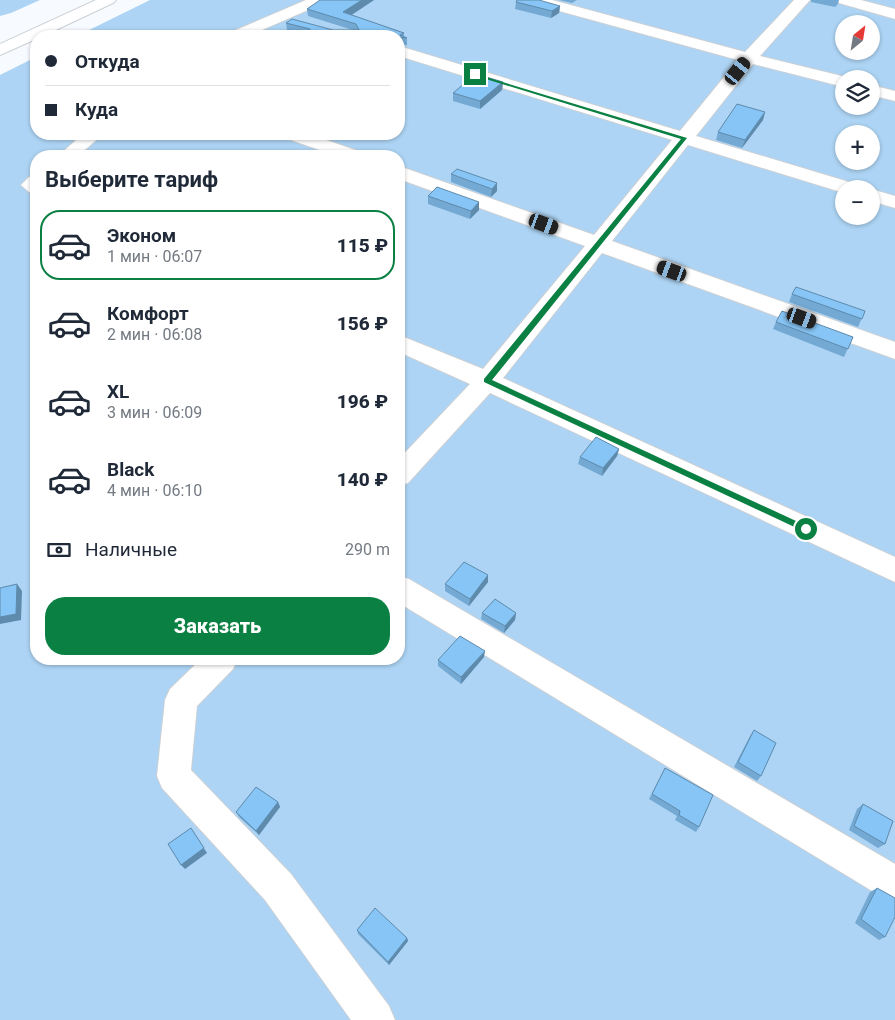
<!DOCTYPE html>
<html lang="ru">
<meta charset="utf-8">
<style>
:root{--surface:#fff;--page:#f6f6f7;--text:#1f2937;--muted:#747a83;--line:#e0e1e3;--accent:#0b8043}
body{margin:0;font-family:Roboto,sans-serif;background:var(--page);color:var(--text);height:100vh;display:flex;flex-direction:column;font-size:19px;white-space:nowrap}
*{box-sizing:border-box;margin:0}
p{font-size:16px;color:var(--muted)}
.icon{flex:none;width:28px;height:28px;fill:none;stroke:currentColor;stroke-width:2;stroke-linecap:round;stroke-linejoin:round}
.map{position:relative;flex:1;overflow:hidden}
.drawer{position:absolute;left:30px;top:150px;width:375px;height:515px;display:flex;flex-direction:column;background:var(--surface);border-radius:20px;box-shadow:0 1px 4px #0004}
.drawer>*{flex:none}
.banner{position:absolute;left:30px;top:30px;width:375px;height:110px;border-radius:20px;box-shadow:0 1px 4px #0004;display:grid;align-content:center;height:110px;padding:0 15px;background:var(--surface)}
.needle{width:32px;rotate:30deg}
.fabs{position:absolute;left:835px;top:15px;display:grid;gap:10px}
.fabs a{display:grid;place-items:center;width:45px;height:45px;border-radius:50%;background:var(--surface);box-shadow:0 1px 4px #0004;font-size:25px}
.end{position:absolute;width:22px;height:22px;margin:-11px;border:6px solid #0b8043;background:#fff;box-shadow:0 0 0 2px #fff}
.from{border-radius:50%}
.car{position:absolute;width:15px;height:30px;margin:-15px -8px;border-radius:6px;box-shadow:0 0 4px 1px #0007;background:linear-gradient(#222 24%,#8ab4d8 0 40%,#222 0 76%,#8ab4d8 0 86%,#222 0)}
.banner b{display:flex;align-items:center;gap:18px;height:48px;font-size:19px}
.banner b+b{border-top:1px solid var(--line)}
.banner i{width:12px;height:12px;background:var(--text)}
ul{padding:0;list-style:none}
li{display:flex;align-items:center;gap:15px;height:70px;margin:0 10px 8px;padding:0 5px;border:2px solid transparent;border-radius:20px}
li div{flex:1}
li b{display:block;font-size:19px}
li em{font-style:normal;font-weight:800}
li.on{border-color:var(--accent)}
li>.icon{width:45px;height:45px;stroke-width:1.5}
h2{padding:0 15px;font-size:22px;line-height:60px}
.pay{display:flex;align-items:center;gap:12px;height:55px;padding:0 15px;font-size:19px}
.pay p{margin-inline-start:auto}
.cta{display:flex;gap:10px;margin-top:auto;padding:10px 15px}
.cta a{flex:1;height:58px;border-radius:20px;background:var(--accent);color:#fff;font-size:20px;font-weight:800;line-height:58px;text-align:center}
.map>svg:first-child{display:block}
.green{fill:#add4f4;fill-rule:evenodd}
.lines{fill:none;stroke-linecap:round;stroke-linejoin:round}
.minor-casing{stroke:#cbd0d5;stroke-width:2}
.major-casing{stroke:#cbd0d5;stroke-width:2}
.minor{fill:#fff;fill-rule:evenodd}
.major{fill:#fff;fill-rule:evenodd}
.wall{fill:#73a9d3}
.shaded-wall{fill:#5e8aac}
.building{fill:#86c5f5;stroke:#5e8aac}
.route{fill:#0b8043}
</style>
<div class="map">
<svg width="895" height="1020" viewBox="0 0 895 1020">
<rect width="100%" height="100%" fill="#f7fbff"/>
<!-- green -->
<g class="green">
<path d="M0,0h40l-29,13 -11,3z"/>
<path d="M150,0h745v1020h-895v-945l36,-18v77h363v-98h-322zM844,24h27v27h-27zM844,79h27v27h-27zM844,134h27v27h-27zM36,156h363v503h-363zM844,189h27v27h-27z"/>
</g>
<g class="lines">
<!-- minor casing -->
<g class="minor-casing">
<g id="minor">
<path d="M306,0h21l-3,3 -76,33h-21l2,-3z"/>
<path d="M527,0h25l193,52 49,-52h16l-50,56 90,22 -6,1v8l-91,-23 -57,72 163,49 3,4h-18v4l-156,-48 -76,96 283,101v17l-293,-106 -99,125 392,179v25l-405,-189 -82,90 -9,3v-27l71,-75 -71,-32v-17l84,34 102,-123 -186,-67v-13l195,69 78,-95 -273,-84v-10l281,85 58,-71 -208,-57z"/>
<path d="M836,0h25l34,9v10l-56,-16z"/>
<path d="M871,85l24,6v10l-24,-6z"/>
<path d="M83,134h20l-25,22h-20z"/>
<path d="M283,134h26l52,18 3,4h-27l-52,-18z"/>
<path d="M36,175v19l-7,-2 -8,-7 8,-8z"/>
<path d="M871,189l24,7v12l-24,-7z"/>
<path d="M399,576l10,3 486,285v38l-13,-5 -483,-294z"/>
<path d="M201,659h37l-5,10 -36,37 -6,64 100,104 98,132 6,14h-44l-86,-120 -103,-112 -5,-12 8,-76 5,-11z"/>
</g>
</g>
<!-- major casing -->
<g class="major-casing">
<path id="major" d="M96,0h20l-3,3 -70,33h-7v3l-36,16v-11z"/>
</g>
<!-- minor -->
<use href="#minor" class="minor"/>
<!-- major -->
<use href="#major" class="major"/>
</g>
<!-- wall -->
<g class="wall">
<path d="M320,0h54l-23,15 53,18v4l3,1v7h-8v-9h-95l-1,-1 -16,-5 -1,-7 47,7h20l-45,-14 -1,-7z"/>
<path d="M559,0h18l-5,3z"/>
<path d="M811,0h28l-1,4 -3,3 -24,-5z"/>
<path d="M516,2l44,4 -1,7 -8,5 -36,-9z"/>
<path d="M503,82l-1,8 -22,19 -27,-8v-8z"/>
<path d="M765,112l-2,8 -21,28 -26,-8 2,-8z"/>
<path d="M451,174l46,17 -6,6 -40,-15z"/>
<path d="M428,196l51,6v8l-9,9 -42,-15z"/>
<path d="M792,294l73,17 -7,16 -69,-25z"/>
<path d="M776,322l77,15 -9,20 -71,-28z"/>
<path d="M619,449l-2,7 -15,20 -24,-12 2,-7z"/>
<path d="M488,575v7l-19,24 -24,-15v-7z"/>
<path d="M482,613h34l-1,7 -11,13 -23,-14z"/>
<path d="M484,657l-23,27 -23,-18v-6z"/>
<path d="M754,730l7,46 -4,5 -23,-14 16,-31z"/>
<path d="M665,768l34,59 -3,5 -21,-12 2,-4 -28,-17z"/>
<path d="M278,802l2,5 -21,28 -20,-18 -3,-5z"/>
<path d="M863,804l22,40 -7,4 -29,-18 8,-21z"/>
<path d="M877,888l8,49 -6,3 -24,-17 15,-31z"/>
<path d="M357,930l50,8 1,3 -19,24 -31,-31z"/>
</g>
<!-- shaded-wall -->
<g class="shaded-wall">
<path d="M362,0h12l-30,20 -1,-8z"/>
<path d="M560,6l-1,7 -8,5 1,-7z"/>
<path d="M503,82l-1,8 -22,19v-8z"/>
<path d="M765,112l-2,8 -21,28 3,-8z"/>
<path d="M497,183v8l-6,6 1,-8z"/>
<path d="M479,202v8l-9,9 1,-8z"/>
<path d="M619,449l-2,7 -15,20 1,-8z"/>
<path d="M488,575v7l-19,24 1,-7z"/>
<path d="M17,584l5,7 -1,29 -21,4v-7z"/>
<path d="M516,613l-1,7 -11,13 1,-7z"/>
<path d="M485,651l-1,6 -23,27v-7z"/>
<path d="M278,802l2,5 -21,28 -3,-4z"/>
<path d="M191,828l16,25 -22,16 -4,-4z"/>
<path d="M407,938l1,3 -19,24 -1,-3z"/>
</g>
<!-- building -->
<g class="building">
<path d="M320,0h42l-19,12 61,21 -4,2 7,3 -8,-1v-1h-87l-9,-2 7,-5 -24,-6 6,-4 41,11h26l-3,-6 -49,-15z"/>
<path d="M517,0h22l21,6 -8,5 -36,-9z"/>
<path d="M476,74l27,8 -23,19 -27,-8z"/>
<path d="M737,104l28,8 -20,28 -27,-8z"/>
<path d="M457,169l40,14 -5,6 -41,-15z"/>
<path d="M437,187l42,15 -8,9 -43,-15z"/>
<path d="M796,287l69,24 -3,8 -70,-25z"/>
<path d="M782,311l71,26 -5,12 -72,-27z"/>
<path d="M596,437l23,12 -16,19 -23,-11z"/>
<path d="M464,562l24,13 -18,24 -25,-15z"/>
<path d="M17,584l-1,30 -16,3v-29z"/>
<path d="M495,599l21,14 -11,13 -23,-13z"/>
<path d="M460,636l25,15 -24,26 -23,-17z"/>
<path d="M754,730l22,13 -15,33 -23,-14z"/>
<path d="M665,768l48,27 -14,32 -20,-12 1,-4 -28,-17z"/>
<path d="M256,787l22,15 -22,29 -20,-19z"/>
<path d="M863,804l30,17 -8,23 -31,-18z"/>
<path d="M191,828l13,20 -23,17 -13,-21z"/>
<path d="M877,888l18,10v19l-10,20 -24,-18z"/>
<path d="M375,908l32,30 -19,24 -31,-32z"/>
</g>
<!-- route -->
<path class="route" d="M473,73l214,65 -195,242 317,147v4h-6l-319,-149v-3l197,-240 -208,-64z"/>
</svg>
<div class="fabs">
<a><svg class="needle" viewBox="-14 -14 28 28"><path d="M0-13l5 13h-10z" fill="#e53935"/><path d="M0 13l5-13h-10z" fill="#747a83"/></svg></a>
<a><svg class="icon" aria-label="layers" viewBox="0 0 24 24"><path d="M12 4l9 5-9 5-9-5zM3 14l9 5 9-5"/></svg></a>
<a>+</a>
<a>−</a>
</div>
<i class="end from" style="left:806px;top:529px"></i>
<i class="end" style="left:475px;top:74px"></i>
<i class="car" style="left:738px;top:71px;rotate:39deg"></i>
<i class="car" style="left:544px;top:224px;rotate:110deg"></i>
<i class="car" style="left:672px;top:271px;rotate:290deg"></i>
<i class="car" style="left:802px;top:318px;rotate:110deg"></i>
<div class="banner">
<b><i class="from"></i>Откуда</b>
<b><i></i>Куда</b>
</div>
<section class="drawer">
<h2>Выберите тариф</h2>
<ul>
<li class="on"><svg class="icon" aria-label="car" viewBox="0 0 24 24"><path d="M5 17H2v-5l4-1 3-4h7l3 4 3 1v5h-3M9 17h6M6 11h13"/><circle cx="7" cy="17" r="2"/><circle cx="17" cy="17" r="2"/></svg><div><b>Эконом</b><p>1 мин · 06:07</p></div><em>115 ₽</em></li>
<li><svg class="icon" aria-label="car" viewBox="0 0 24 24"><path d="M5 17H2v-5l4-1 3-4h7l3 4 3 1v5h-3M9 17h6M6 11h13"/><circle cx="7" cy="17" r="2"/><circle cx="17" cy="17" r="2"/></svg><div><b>Комфорт</b><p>2 мин · 06:08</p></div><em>156 ₽</em></li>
<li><svg class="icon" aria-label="car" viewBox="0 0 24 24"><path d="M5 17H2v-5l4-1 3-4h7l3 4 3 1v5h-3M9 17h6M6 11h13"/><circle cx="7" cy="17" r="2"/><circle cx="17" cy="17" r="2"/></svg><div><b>XL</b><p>3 мин · 06:09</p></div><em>196 ₽</em></li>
<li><svg class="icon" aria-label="car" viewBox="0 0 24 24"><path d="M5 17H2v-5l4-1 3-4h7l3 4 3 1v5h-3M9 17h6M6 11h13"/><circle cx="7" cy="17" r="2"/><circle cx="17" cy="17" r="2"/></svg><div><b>Black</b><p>4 мин · 06:10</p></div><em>140 ₽</em></li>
</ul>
<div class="pay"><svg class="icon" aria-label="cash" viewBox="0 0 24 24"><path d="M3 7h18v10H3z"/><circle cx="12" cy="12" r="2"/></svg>Наличные<p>290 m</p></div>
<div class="cta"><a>Заказать</a></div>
</section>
</div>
